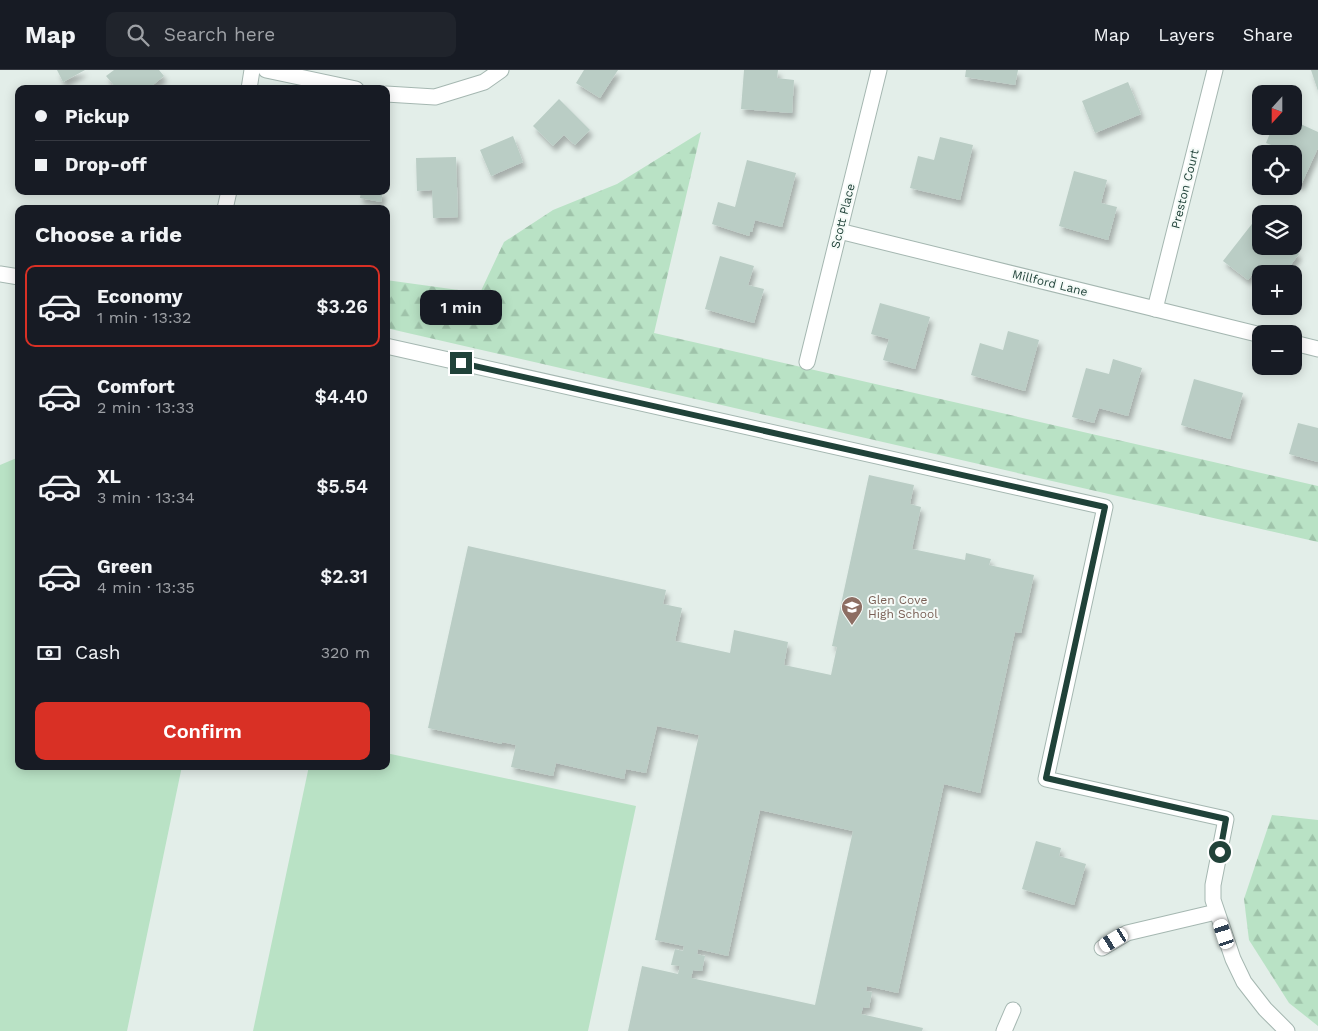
<!DOCTYPE html>
<meta charset="utf-8">
<style>
:root{--surface:#171b24;--page:#20242c;--text:#f1f3f6;--muted:#9ea1a6;--line:#363941;--accent:#d93025}
body{margin:0;font-family:"Work Sans",sans-serif;background:var(--page);color:var(--text);height:100vh;display:flex;flex-direction:column;font-size:19px;white-space:nowrap}
*{box-sizing:border-box;margin:0}
p{font-size:16px;color:var(--muted)}
.icon{flex:none;width:28px;height:28px;fill:none;stroke:currentColor;stroke-width:2;stroke-linecap:round;stroke-linejoin:round}
.map{position:relative;flex:1;overflow:hidden}
.panel{position:absolute;left:15px;top:135px;width:375px;height:565px;display:flex;flex-direction:column;background:var(--surface);border-radius:10px;box-shadow:0 2px 12px #0003}
.panel>*{flex:none}
.banner{position:absolute;left:15px;top:15px;width:375px;height:110px;border-radius:10px;box-shadow:0 2px 12px #0003;display:grid;align-content:center;height:110px;padding:0 20px;background:var(--surface)}
.needle{width:32px;rotate:201deg}
.fabs{position:absolute;left:1252px;top:15px;display:grid;gap:10px}
.fabs a{display:grid;place-items:center;width:50px;height:50px;border-radius:10px;background:var(--surface);box-shadow:0 2px 12px #0003;font-size:25px}
.end{position:absolute;width:22px;height:22px;margin:-11px;border:6px solid #204239;background:#fff;box-shadow:0 0 0 2px #fff}
.from{border-radius:50%}
.bubble{position:absolute;height:35px;border-radius:10px;background:var(--surface);box-shadow:0 2px 12px #0003;font-size:16px;font-weight:600;line-height:35px;text-align:center}
.car{position:absolute;width:15px;height:30px;margin:-15px -8px;border-radius:6px;box-shadow:0 0 4px 1px #0007;background:linear-gradient(#fff 24%,#345 0 40%,#fff 0 76%,#345 0 86%,#fff 0)}
.banner b{display:flex;align-items:center;gap:18px;height:48px;font-size:19px}
.banner b+b{border-top:1px solid var(--line)}
.banner i{width:12px;height:12px;background:var(--text)}
ul{padding:0;list-style:none}
li{display:flex;align-items:center;gap:15px;height:82px;margin:0 10px 8px;padding:0 10px;border:2px solid transparent;border-radius:10px}
li div{flex:1}
li b{display:block;font-size:19px}
li em{font-style:normal;font-weight:600}
li.selected{border-color:var(--accent)}
li>.icon{width:45px;height:45px;stroke-width:1.5}
h2{padding:0 20px;font-size:22px;line-height:60px}
.pay{display:flex;align-items:center;gap:12px;height:55px;padding:0 20px;font-size:19px}
.pay p{margin-inline-start:auto}
.cta{display:flex;gap:10px;margin-top:auto;padding:10px 20px}
.cta a{flex:1;height:58px;border-radius:10px;background:var(--accent);color:#fff;font-size:20px;font-weight:600;line-height:58px;text-align:center}
header{display:flex;align-items:center;gap:30px;box-sizing:border-box;height:70px;padding:0 25px;background:var(--surface);border-bottom:1px solid var(--line)}
header strong{font-size:24px}
nav{display:flex;gap:28px;margin-inline-start:auto;font-size:18px}
.search{width:350px;height:45px;background:var(--page);display:flex;align-items:center;gap:12px;box-sizing:border-box;padding:0 18px;border-radius:10px;color:var(--muted);font-size:19px}
.map>svg:first-child{display:block}
.green{fill:#b9e2c5}
.forest{fill:url(#forest-firs)}
.building{fill:#bacdc5;fill-rule:evenodd;filter:url(#shadow)}
.lines{fill:none;stroke-linecap:round;stroke-linejoin:round}
.minor-casing{stroke:#a5b7b1;stroke-width:17}
.minor{stroke:#fff;stroke-width:15}
.route{stroke:#204239;stroke-width:6}
.labels{text-anchor:middle;stroke-width:4;stroke-linejoin:round;paint-order:stroke}
.street-label{font-size:12px;fill:#204239;stroke:#f4faf7}
.education-label{font-size:12px;fill:#785e54;stroke:#f4faf7;text-anchor:start}
</style>
<header>
<strong>Map</strong>
<div class="search"><svg class="icon" aria-label="search" viewBox="0 0 24 24"><circle cx="10" cy="10" r="6"/><path d="M15 15l6 6"/></svg>Search here</div>
<nav><a>Map</a><a>Layers</a><a>Share</a></nav>
</header>
<div class="map">
<svg width="1318" height="961" viewBox="0 0 1318 961">
<defs>
<pattern id="forest-firs" width="22" height="20" patternUnits="userSpaceOnUse" patternTransform="scale(1.25)"><rect width="22" height="20" fill="#b9e2c5"/><path d="M5 1l3.5 6h-7zM16 11l3.5 6h-7z" fill="#9fc3aa"/></pattern>
<filter id="shadow"><feDropShadow dx="3" dy="5.5" stdDeviation="2.5" flood-color="#0004"/></filter>
</defs>
<rect width="100%" height="100%" fill="#e3eee9"/>
<!-- green -->
<g class="green">
<path d="M19,387v309h163l-55,265h-127v-566z"/>
<path d="M386,683l250,53 -48,225h-335l56,-265h77z"/>
</g>
<!-- forest -->
<g class="forest">
<path d="M701,62l-47,201 664,153v56l-932,-214v-48l94,13 24,-51 49,-32 64,-26z"/>
<path d="M1272,745l46,5v206l-29,-23 -40,-63 -5,-41z"/>
</g>
<!-- building -->
<g class="building">
<path d="M57,0h28l-22,12z"/>
<path d="M114,0h45l5,6 -16,13h-15l-2,-3 -3,3h-11l-11,-13z"/>
<path d="M584,0h34l-18,28 -24,-15z"/>
<path d="M744,0h34l-1,8 17,2 -2,33 -51,-4z"/>
<path d="M966,0h52l-3,15 -50,-8z"/>
<path d="M1311,0h7v21z"/>
<path d="M1128,12l13,32 -46,19 -13,-32z"/>
<path d="M559,29l31,31 -15,15 -11,-10 -11,11 -20,-20z"/>
<path d="M1294,51l24,11v16l-17,37 -7,-3v-28h-17l2,-6 -13,-5 7,-17h21z"/>
<path d="M513,66l10,26 -32,14 -11,-26z"/>
<path d="M940,67l33,8 -13,55 -50,-12 8,-32 16,4z"/>
<path d="M456,87l2,60 -25,1 -1,-28 -15,1 -1,-33z"/>
<path d="M747,90l49,13 -14,54 -27,-7 -3,12h-2l-1,4 -37,-12 6,-22 17,5z"/>
<path d="M1074,101l33,9 -6,23 16,4 -9,33 -49,-14z"/>
<path d="M361,121h22l-2,11 -21,-4z"/>
<path d="M160,135l26,2v2h-26z"/>
<path d="M1255,150l6,5v21h28l10,8 -15,20h-17l-9,-7 -10,13 -25,-19z"/>
<path d="M720,186l34,10 -6,19 16,4 -10,34 -49,-14z"/>
<path d="M880,233l50,14 -15,52 -32,-9 6,-21 -18,-5z"/>
<path d="M1008,261l31,9 -14,51 -54,-16 9,-32 23,7z"/>
<path d="M1113,289l29,9 -14,48 -29,-8 -5,15 -22,-6 14,-49 23,6z"/>
<path d="M1194,309l49,14 -13,46 -49,-14z"/>
<path d="M1298,353l20,5v34l-29,-8z"/>
<path d="M869,405l45,10 -4,19 11,3 -9,42 53,11 1,-7 25,6 -2,6 45,10 -13,58 -6,-1 -35,161 -36,-9 -46,209 -31,-7 -1,5 6,1 -3,16 -6,-1 -2,7 62,14 -1,3h-294l14,-65 36,8 2,-8 -9,-1 4,-16 8,2 1,-5 -29,-6 44,-205 -42,-9 -11,47 -20,-4 -2,10 -68,-16 -3,13 -42,-9 5,-22 -14,-3v2l-74,-16 40,-182 198,44 -3,14 19,4 -7,33 55,12 4,-23 54,12 -4,23 47,10 6,-28 -5,-1zM760,740l93,21 -38,174 -124,-27 2,-8 9,1 3,-15 -8,-2 1,-5 30,7z"/>
<path d="M1036,771l25,7 -2,8 27,8 -12,41 -52,-16z"/>
</g>
<g class="lines">
<!-- minor casing -->
<g class="minor-casing">
<g id="minor">
<path d="M266,0l90,19"/>
<path d="M249,19l3,-19"/>
<path d="M386,24l49,3 49,-15 17,-12"/>
<path d="M225,139l4,-18"/>
<path d="M839,161l422,104"/>
<path d="M0,204l19,3"/>
<path d="M1155,239l60,-239"/>
<path d="M1294,273l24,6"/>
<path d="M386,276l719,161 -59,272 180,40 -13,66v15l20,59 11,23 21,27 22,22"/>
<path d="M807,292l72,-292"/>
<path d="M1102,878l25,-15 89,-21"/>
<path d="M1004,961l9,-21"/>
</g>
</g>
<!-- minor -->
<use href="#minor" class="minor"/>
</g>
<g class="lines">
<!-- route -->
<path class="route" d="M461,293l644,144 -59,271 180,41 -6,33"/>
</g>
<!-- icons -->
<defs>
<g id="school-pin" transform="scale(1.125)"><path d="M0 17L-7.5 6A9.5 9.5 0 1 1 7.5 6Z" fill="#8d6e63" stroke="#f4faf7"/><path d="M0-5L7-2L0 1L-7-2ZM-4 1L0 2.5L4 1V4Q0 6-4 4Z" fill="#fff"/></g>
</defs>
<g fill-rule="evenodd">
<use href="#school-pin" x="852" y="537"/>
</g>
<g class="labels">
<!-- street labels -->
<g class="street-label">
<text transform="translate(1185 119) rotate(-76)" y="4">Preston Court</text>
<text transform="translate(843 146) rotate(-76)" y="4">Scott Place</text>
<text transform="translate(1050 213) rotate(14)" y="4">Millford Lane</text>
</g>
<!-- education labels -->
<g class="education-label">
<text x="868" y="534">Glen Cove<tspan x="868" dy="14">High School</tspan></text>
</g>
</g>
</svg>
<div class="fabs">
<a><svg class="needle" viewBox="-14 -14 28 28"><path d="M0-13l5 13h-10z" fill="#e53935"/><path d="M0 13l5-13h-10z" fill="#9ea1a6"/></svg></a>
<a><svg class="icon" aria-label="locate" viewBox="0 0 24 24"><circle cx="12" cy="12" r="6"/><path d="M12 2v4M12 18v4M2 12h4M18 12h4"/></svg></a>
<a><svg class="icon" aria-label="layers" viewBox="0 0 24 24"><path d="M12 4l9 5-9 5-9-5zM3 14l9 5 9-5"/></svg></a>
<a>+</a>
<a>−</a>
</div>
<i class="end from" style="left:1220px;top:782px"></i>
<i class="end" style="left:461px;top:293px"></i>
<div class="bubble" style="left:420px;top:220px;width:82px">1 min</div>
<i class="car" style="left:1224px;top:864px;rotate:342deg"></i>
<i class="car" style="left:1114px;top:870px;rotate:239deg"></i>
<div class="banner">
<b><i class="from"></i>Pickup</b>
<b><i></i>Drop-off</b>
</div>
<section class="panel">
<h2>Choose a ride</h2>
<ul>
<li class="selected"><svg class="icon" aria-label="car" viewBox="0 0 24 24"><path d="M5 17H2v-5l4-1 3-4h7l3 4 3 1v5h-3M9 17h6M6 11h13"/><circle cx="7" cy="17" r="2"/><circle cx="17" cy="17" r="2"/></svg><div><b>Economy</b><p>1 min · 13:32</p></div><em>$3.26</em></li>
<li><svg class="icon" aria-label="car" viewBox="0 0 24 24"><path d="M5 17H2v-5l4-1 3-4h7l3 4 3 1v5h-3M9 17h6M6 11h13"/><circle cx="7" cy="17" r="2"/><circle cx="17" cy="17" r="2"/></svg><div><b>Comfort</b><p>2 min · 13:33</p></div><em>$4.40</em></li>
<li><svg class="icon" aria-label="car" viewBox="0 0 24 24"><path d="M5 17H2v-5l4-1 3-4h7l3 4 3 1v5h-3M9 17h6M6 11h13"/><circle cx="7" cy="17" r="2"/><circle cx="17" cy="17" r="2"/></svg><div><b>XL</b><p>3 min · 13:34</p></div><em>$5.54</em></li>
<li><svg class="icon" aria-label="car" viewBox="0 0 24 24"><path d="M5 17H2v-5l4-1 3-4h7l3 4 3 1v5h-3M9 17h6M6 11h13"/><circle cx="7" cy="17" r="2"/><circle cx="17" cy="17" r="2"/></svg><div><b>Green</b><p>4 min · 13:35</p></div><em>$2.31</em></li>
</ul>
<div class="pay"><svg class="icon" aria-label="cash" viewBox="0 0 24 24"><path d="M3 7h18v10H3z"/><circle cx="12" cy="12" r="2"/></svg>Cash<p>320 m</p></div>
<div class="cta"><a>Confirm</a></div>
</section>
</div>
